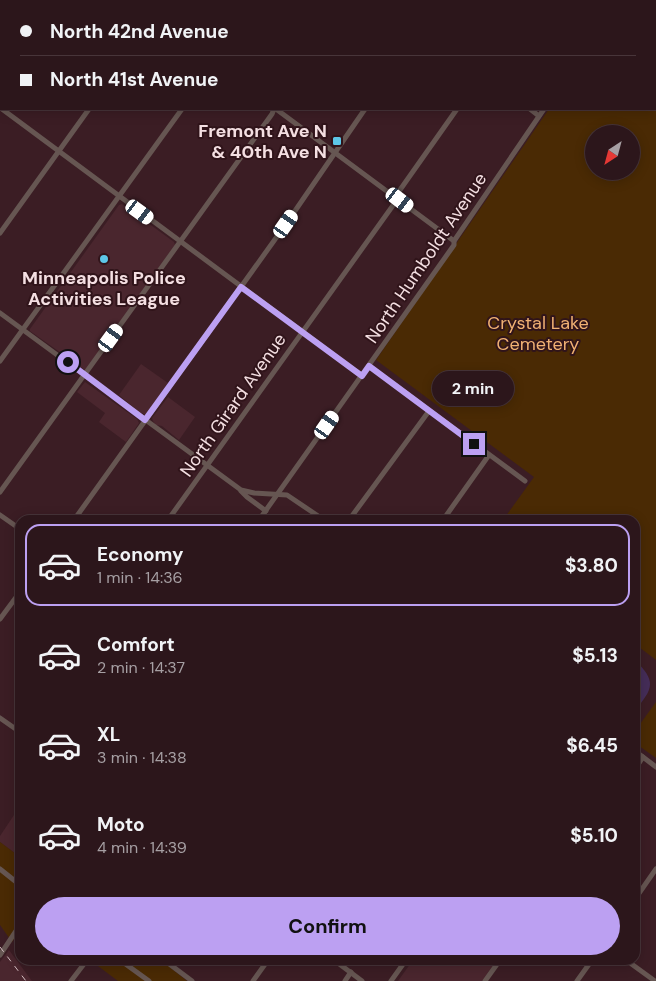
<!DOCTYPE html>
<meta charset="utf-8">
<style>
:root{--surface:#2c161b;--page:#341f24;--text:#f1f3f6;--muted:#a69fa3;--line:#48353a;--accent:#bca0f2}
body{margin:0;font-family:"DM Sans",sans-serif;background:var(--page);color:var(--text);height:100vh;display:flex;flex-direction:column;font-size:19px;white-space:nowrap}
*{box-sizing:border-box;margin:0}
p{font-size:16px;color:var(--muted)}
.icon{flex:none;width:28px;height:28px;fill:none;stroke:currentColor;stroke-width:2;stroke-linecap:round;stroke-linejoin:round}
.map{position:relative;flex:1;overflow:hidden}
.sheet{position:absolute;left:15px;top:515px;width:625px;height:450px;display:flex;flex-direction:column;background:var(--surface);border-radius:15px;box-shadow:0 2px 12px #0003,0 0 0 1px var(--line)}
.sheet>*{flex:none}
.banner{position:absolute;left:0px;top:0px;width:656px;height:110px;box-shadow:0 2px 12px #0003,0 0 0 1px var(--line);display:grid;align-content:center;height:110px;padding:0 20px;background:var(--surface)}
.needle{width:32px;rotate:216deg}
.tools{position:absolute;left:585px;top:125px;display:grid;gap:10px}
.tools a{display:grid;place-items:center;width:55px;height:55px;border-radius:50%;background:var(--surface);box-shadow:0 2px 12px #0003,0 0 0 1px var(--line);font-size:25px}
.end{position:absolute;width:22px;height:22px;margin:-11px;border:6px solid #bca0f2;background:#111;box-shadow:0 0 0 2px #111}
.from{border-radius:50%}
.bubble{position:absolute;height:35px;border-radius:18px;background:var(--surface);box-shadow:0 2px 12px #0003,0 0 0 1px var(--line);font-size:16px;font-weight:700;line-height:35px;text-align:center}
.car{position:absolute;width:15px;height:30px;margin:-15px -8px;border-radius:6px;box-shadow:0 0 4px 1px #0007;background:linear-gradient(#fff 24%,#345 0 40%,#fff 0 76%,#345 0 86%,#fff 0)}
.banner b{display:flex;align-items:center;gap:18px;height:48px;font-size:19px}
.banner b+b{border-top:1px solid var(--line)}
.banner i{width:12px;height:12px;background:var(--text)}
ul{padding:9px 0 0;list-style:none}
li{display:flex;align-items:center;gap:15px;height:82px;margin:0 10px 8px;padding:0 10px;border:2px solid transparent;border-radius:15px}
li div{flex:1}
li b{display:block;font-size:19px}
li em{font-style:normal;font-weight:700}
li.active{border-color:var(--accent)}
li>.icon{width:45px;height:45px;stroke-width:1.5}
.action{display:flex;gap:10px;margin-top:auto;padding:10px 20px}
.action a{flex:1;height:58px;border-radius:30px;background:var(--accent);color:#111;font-size:20px;font-weight:700;line-height:58px;text-align:center}
.map>svg:first-child{display:block}
.built{fill:#4a262e}
.green{fill:#4a2a04;fill-rule:evenodd}
.water{fill:#452d58}
.lines{fill:none;stroke-linecap:round;stroke-linejoin:round}
.minor{stroke:#665652;stroke-width:5}
.rail{stroke:#d5bfc3;stroke-width:1;stroke-dasharray:6 6;stroke-linecap:butt}
.route{stroke:#bca0f2;stroke-width:6}
.poi-dot{fill:#5dc7e8;stroke:#30141a;stroke-width:2}
.labels{text-anchor:middle;stroke-width:4;stroke-linejoin:round;paint-order:stroke}
.poi-label{font-size:18px;font-weight:bold;fill:#f4dfe2;stroke:#30141a;text-anchor:end}
.street-label{font-size:18px;fill:#f4dfe2;stroke:#30141a}
.park-label{font-size:18px;fill:#f1b173;stroke:#30141a}
</style>
<div class="map">
<svg width="656" height="981" viewBox="0 0 656 981">
<rect width="100%" height="100%" fill="#3b1d24"/>
<!-- built -->
<g class="built">
<path d="M122,204l52,38 1,3 -90,125 -55,-39v-2l89,-124z"/>
<path d="M141,364l27,19 -22,32 -7,-3 -20,-17z"/>
<path d="M85,382l52,37 2,4 -13,19 -27,-20 6,-9 -28,-21z"/>
<path d="M168,397l27,20 -16,23 -17,-14 -6,-1 -3,-4 -1,-3z"/>
<path d="M20,806v51l-20,-15v-6z"/>
<path d="M9,950l23,31h-32v-19z"/>
<path d="M413,960h84l-15,21h-84z"/>
</g>
<!-- green -->
<g class="green">
<path d="M655,21l1,1v638l-21,-16v-124h-132l31,-43 -158,-117 173,-251h106zM594,134h37v37h-37z"/>
<path d="M656,702v56l-21,-15v-12z"/>
<path d="M0,842l20,15v73l-8,12 -12,-17z"/>
<path d="M90,960h71l26,21h-69z"/>
</g>
<!-- water -->
<path class="water" d="M635,660c21,21 19,28 0,50z"/>
<g class="lines">
<!-- minor -->
<g class="minor">
<path d="M129,0l1,1"/>
<path d="M383,0l2,1"/>
<path d="M638,0l1,1"/>
<path d="M73,1l1,-1"/>
<path d="M166,1l1,-1"/>
<path d="M258,1l1,-1"/>
<path d="M350,1v-1"/>
<path d="M441,1l1,-1"/>
<path d="M533,1l1,-1"/>
<path d="M622,1l1,-1"/>
<path d="M655,13l1,1"/>
<path d="M0,91l1,1"/>
<path d="M0,103l1,-2"/>
<path d="M2,109l360,267"/>
<path d="M276,109l178,132"/>
<path d="M530,109l9,7"/>
<path d="M0,233l89,-124"/>
<path d="M0,313l241,177 13,3 33,2 37,25"/>
<path d="M0,361l182,-252"/>
<path d="M369,366l156,115"/>
<path d="M241,491l6,6 19,14"/>
<path d="M0,492l272,-378 2,-5"/>
<path d="M0,515l20,14"/>
<path d="M74,520l212,-296 79,-115"/>
<path d="M168,520l226,-316 1,-7 62,-88"/>
<path d="M259,520l195,-275v-4l90,-132"/>
<path d="M349,520l80,-109"/>
<path d="M443,520l46,-65"/>
<path d="M0,619l20,-27"/>
<path d="M0,718l20,14"/>
<path d="M635,751l21,16"/>
<path d="M635,769l8,-12"/>
<path d="M0,869l20,16"/>
<path d="M635,899l21,-30"/>
<path d="M0,955l20,-30"/>
<path d="M120,960l29,21"/>
<path d="M164,960l28,21"/>
<path d="M334,960l28,21"/>
<path d="M626,960l29,21"/>
<path d="M71,981l16,-21"/>
<path d="M253,981l15,-21"/>
<path d="M345,981l6,-9"/>
<path d="M391,981l15,-21"/>
<path d="M485,981l15,-21"/>
<path d="M577,981l15,-21"/>
</g>
<!-- rail -->
<path class="rail" d="M0,947l26,34"/>
</g>
<g class="lines">
<!-- route -->
<path class="route" d="M68,362l77,58 96,-133 121,89 7,-10 105,78"/>
</g>
<!-- markers -->
<g class="poi-dot">
<rect x="332" y="136" width="10" height="10" rx="2.5"/>
<circle cx="104" cy="259" r="5"/>
</g>
<g class="labels">
<!-- poi labels -->
<g class="poi-label">
<text x="327" y="137">Fremont Ave N<tspan x="327" dy="21">&amp; 40th Ave N</tspan></text>
<text x="104" y="284" text-anchor="middle">Minneapolis Police<tspan x="104" dy="21">Activities League</tspan></text>
</g>
<!-- street labels -->
<g class="street-label">
<text transform="translate(426 258) rotate(-56)" y="6">North Humboldt Avenue</text>
<text transform="translate(233 405) rotate(-55)" y="6">North Girard Avenue</text>
</g>
<!-- park labels -->
<g class="park-label">
<text x="538" y="329">Crystal Lake<tspan x="538" dy="21">Cemetery</tspan></text>
</g>
</g>
</svg>
<div class="tools">
<a><svg class="needle" viewBox="-14 -14 28 28"><path d="M0-13l5 13h-10z" fill="#e53935"/><path d="M0 13l5-13h-10z" fill="#a69fa3"/></svg></a>
</div>
<i class="end from" style="left:68px;top:362px"></i>
<i class="end" style="left:474px;top:444px"></i>
<div class="bubble" style="left:432px;top:371px;width:82px">2 min</div>
<i class="car" style="left:400px;top:200px;rotate:127deg"></i>
<i class="car" style="left:140px;top:212px;rotate:126deg"></i>
<i class="car" style="left:286px;top:224px;rotate:35deg"></i>
<i class="car" style="left:111px;top:338px;rotate:36deg"></i>
<i class="car" style="left:327px;top:425px;rotate:35deg"></i>
<div class="banner">
<b><i class="from"></i>North 42nd Avenue</b>
<b><i></i>North 41st Avenue</b>
</div>
<section class="sheet">
<ul>
<li class="active"><svg class="icon" aria-label="car" viewBox="0 0 24 24"><path d="M5 17H2v-5l4-1 3-4h7l3 4 3 1v5h-3M9 17h6M6 11h13"/><circle cx="7" cy="17" r="2"/><circle cx="17" cy="17" r="2"/></svg><div><b>Economy</b><p>1 min · 14:36</p></div><em>$3.80</em></li>
<li><svg class="icon" aria-label="car" viewBox="0 0 24 24"><path d="M5 17H2v-5l4-1 3-4h7l3 4 3 1v5h-3M9 17h6M6 11h13"/><circle cx="7" cy="17" r="2"/><circle cx="17" cy="17" r="2"/></svg><div><b>Comfort</b><p>2 min · 14:37</p></div><em>$5.13</em></li>
<li><svg class="icon" aria-label="car" viewBox="0 0 24 24"><path d="M5 17H2v-5l4-1 3-4h7l3 4 3 1v5h-3M9 17h6M6 11h13"/><circle cx="7" cy="17" r="2"/><circle cx="17" cy="17" r="2"/></svg><div><b>XL</b><p>3 min · 14:38</p></div><em>$6.45</em></li>
<li><svg class="icon" aria-label="car" viewBox="0 0 24 24"><path d="M5 17H2v-5l4-1 3-4h7l3 4 3 1v5h-3M9 17h6M6 11h13"/><circle cx="7" cy="17" r="2"/><circle cx="17" cy="17" r="2"/></svg><div><b>Moto</b><p>4 min · 14:39</p></div><em>$5.10</em></li>
</ul>
<div class="action"><a>Confirm</a></div>
</section>
</div>
